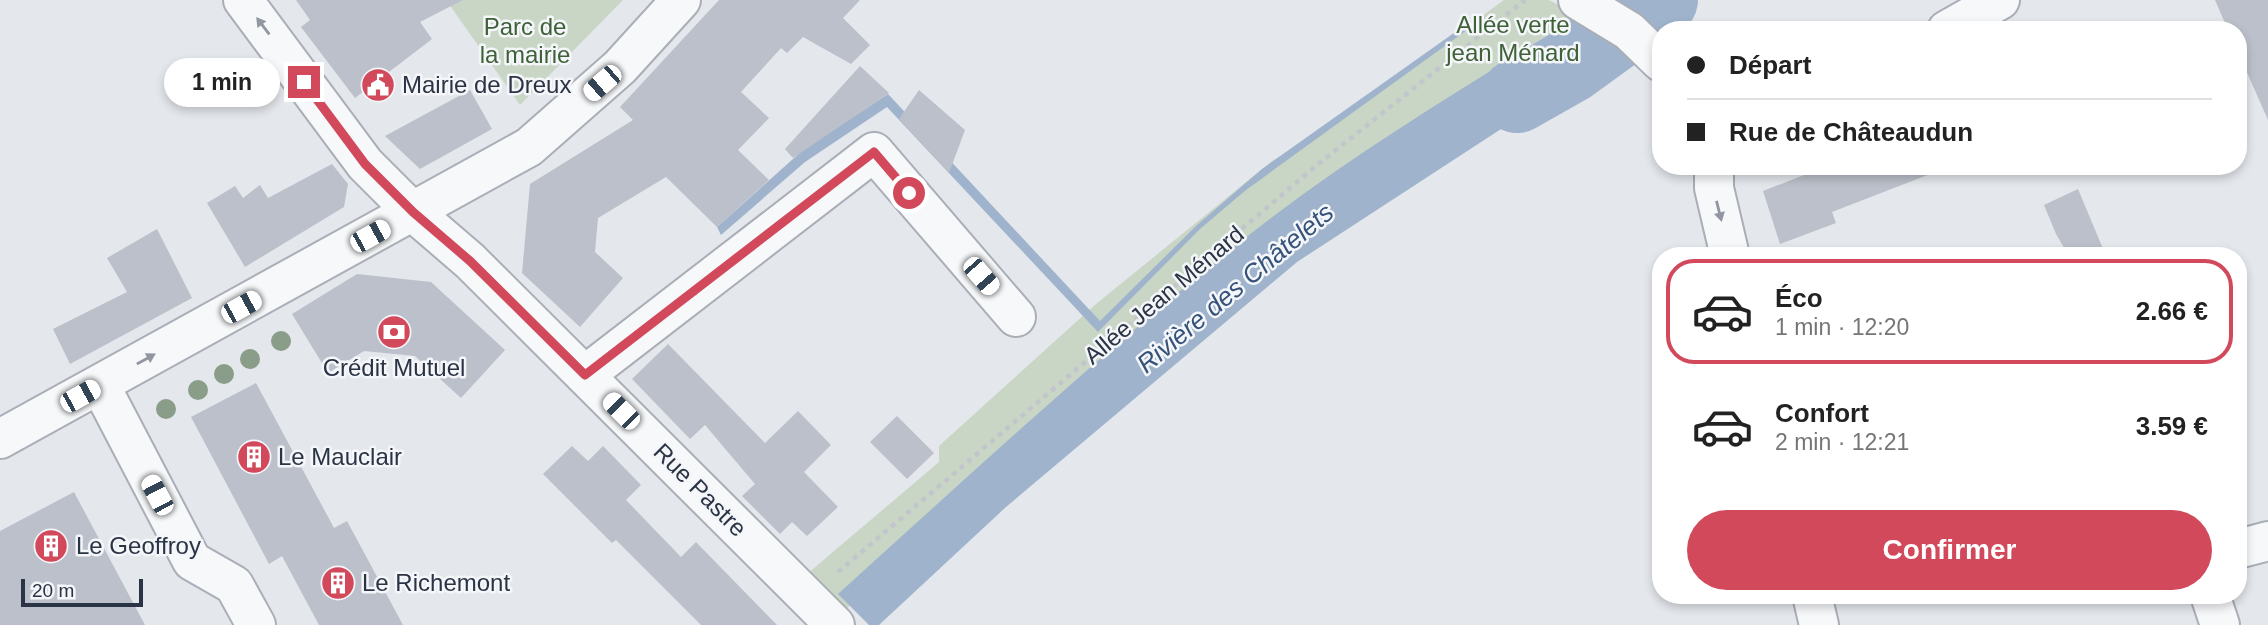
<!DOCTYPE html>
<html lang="fr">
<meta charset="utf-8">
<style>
:root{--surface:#fff;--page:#f2f2f2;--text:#222;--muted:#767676;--line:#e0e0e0;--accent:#d1495b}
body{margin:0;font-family:Helvetica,sans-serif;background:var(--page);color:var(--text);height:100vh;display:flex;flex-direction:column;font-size:26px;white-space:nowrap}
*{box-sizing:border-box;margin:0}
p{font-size:23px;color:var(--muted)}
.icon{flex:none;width:38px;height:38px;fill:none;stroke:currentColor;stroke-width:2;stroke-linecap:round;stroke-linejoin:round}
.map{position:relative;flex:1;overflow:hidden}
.drawer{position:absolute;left:1652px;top:247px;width:595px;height:357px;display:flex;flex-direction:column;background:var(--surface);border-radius:28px;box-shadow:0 4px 10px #0003}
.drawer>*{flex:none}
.hud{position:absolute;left:1652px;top:21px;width:595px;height:154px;border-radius:28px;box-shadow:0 4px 10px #0003;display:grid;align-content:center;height:154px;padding:0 35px;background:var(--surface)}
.scale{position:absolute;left:21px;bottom:18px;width:122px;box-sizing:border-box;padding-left:7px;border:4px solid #2b3445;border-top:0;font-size:19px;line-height:24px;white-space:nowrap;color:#2b3445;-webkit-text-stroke:5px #f4f6f9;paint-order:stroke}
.end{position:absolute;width:32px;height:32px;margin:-16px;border:9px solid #d1495b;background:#fff;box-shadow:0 0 0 4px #fff}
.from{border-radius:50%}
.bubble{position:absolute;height:49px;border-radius:24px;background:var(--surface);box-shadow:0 4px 10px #0003;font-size:23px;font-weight:800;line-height:49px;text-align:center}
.car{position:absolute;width:21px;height:42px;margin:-21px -10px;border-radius:9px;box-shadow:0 0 5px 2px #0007;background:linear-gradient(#fff 24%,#345 0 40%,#fff 0 76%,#345 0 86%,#fff 0)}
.hud b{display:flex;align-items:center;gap:24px;height:66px;font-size:26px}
.hud b+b{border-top:2px solid var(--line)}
.hud i{width:18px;height:18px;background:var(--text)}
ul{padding:12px 0 0;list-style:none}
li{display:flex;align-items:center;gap:21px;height:105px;margin:0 14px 10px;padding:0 21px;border:4px solid transparent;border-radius:28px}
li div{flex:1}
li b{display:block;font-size:26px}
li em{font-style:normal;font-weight:800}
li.selected{border-color:var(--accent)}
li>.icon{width:63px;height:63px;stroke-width:1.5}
.primary-button{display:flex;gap:14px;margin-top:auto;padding:14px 35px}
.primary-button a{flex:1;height:80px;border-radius:42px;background:var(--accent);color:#fff;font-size:28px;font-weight:800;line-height:80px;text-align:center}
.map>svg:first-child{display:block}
.green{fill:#c9d6c5}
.water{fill:#9fb4cc}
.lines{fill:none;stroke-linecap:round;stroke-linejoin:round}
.river{stroke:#9fb4cc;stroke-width:74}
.building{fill:#bbc0ca}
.minor-casing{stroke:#a9aeb7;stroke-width:42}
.path{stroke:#c2c5cb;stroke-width:4.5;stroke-dasharray:5 5;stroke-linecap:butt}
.minor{stroke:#f7f8fa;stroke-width:38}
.tree{fill:#899d89}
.oneway{fill:#9196a0}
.route{stroke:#d1495b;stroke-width:9}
.labels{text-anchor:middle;stroke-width:5;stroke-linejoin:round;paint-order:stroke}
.park-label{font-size:24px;fill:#3f6138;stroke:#f4f6f9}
.poi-label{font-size:24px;fill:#2b3445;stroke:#f4f6f9;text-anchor:start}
.street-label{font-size:24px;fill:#2b3445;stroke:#f4f6f9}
.water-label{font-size:26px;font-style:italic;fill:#34527a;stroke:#f4f6f9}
</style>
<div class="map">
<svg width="2268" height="625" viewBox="0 0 2268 625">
<rect width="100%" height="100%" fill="#e4e7ec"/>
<!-- green -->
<g class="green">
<path d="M446,0h177l-103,105z"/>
<path d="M1504,0h45l56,29 -235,136 -30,21 -496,425 -37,-37 132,-112v-16l157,-142 176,-143 57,-33z"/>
</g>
<!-- water -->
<g class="water">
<path d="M1573,20l43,34 -319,208 -291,245 -127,118h-10l-31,-31c136,-123 273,-250 416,-363 100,-78 211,-144 319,-211z"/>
<path d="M1468,23l3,4 -225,163 -46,39 -102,103 -211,-225 -82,55 -84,73 -4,-8 86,-77 85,-56 212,227 97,-96 65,-56z"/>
</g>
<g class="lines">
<!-- river -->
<path class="river" d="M1517,96l53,-30 91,-66"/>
</g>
<!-- building -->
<g class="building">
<path d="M296,0h167l-43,22 12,17 -77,59 -54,-71 9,-7z"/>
<path d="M719,0h141l-17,18 27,27 -19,19 -48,-27 -16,16 -6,-5 -40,44 28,26 -31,32 31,30 -52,47 -51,-50 -68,41 -3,34 28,26 -43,49 -58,-54 8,-89 103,-64 -13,-13z"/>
<path d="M2215,0h53v120l-30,-68v-22h-10z"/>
<path d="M860,66l29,27 -96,65 -8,-9z"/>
<path d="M470,90l22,39 -72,40 -35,-33z"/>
<path d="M919,90l46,40 -16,43 -50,-54z"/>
<path d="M332,164l16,20 -4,23 -99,60 -38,-64 28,-17 8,12 17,-13 8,13z"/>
<path d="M1827,166h115l1,3 -111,43 4,11 -56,21 -17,-53z"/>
<path d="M2078,189l28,67h-37l-13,-22 -12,-29z"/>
<path d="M157,229l35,69 -122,66 -17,-35 74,-37 -20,-34z"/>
<path d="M357,274l74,8 74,68 -44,48 -46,-42 -51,-5 -36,22 -36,-59z"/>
<path d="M668,344l97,99 33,-32 33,34 -27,27 34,35 -31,29 -15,-14 -12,12 -38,-38 13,-12 -50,-59 -15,14 -58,-60z"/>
<path d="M256,383l78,145 13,-7 56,104h-84l-37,-69 -13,8 -78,-147z"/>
<path d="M897,416l37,37 -27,26 -37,-37z"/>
<path d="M572,446l16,15 15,-15 38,39 -15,15 55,57 15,-15 81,83h-76l-85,-85 -4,3 -69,-69z"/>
<path d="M74,492l71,133h-145v-94z"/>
</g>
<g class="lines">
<!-- minor casing -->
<g class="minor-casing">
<g id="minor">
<path d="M243,0l122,164 48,48 57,49 365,364"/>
<path d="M1578,0l51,31 32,31"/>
<path d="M1947,30l53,-30"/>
<path d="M1714,166v22l16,68"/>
<path d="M585,375l289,-223 142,165"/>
<path d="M100,385l92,176 42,24 22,40"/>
<path d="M0,439l529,-292 91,-80 61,-67"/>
<path d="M2238,549l30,-8"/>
<path d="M1812,595l7,30"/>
<path d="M2210,595l10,30"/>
</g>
</g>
<!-- path -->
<path class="path" d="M838,572l479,-407 208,-165"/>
<!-- minor -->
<use href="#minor" class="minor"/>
</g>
<!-- trees -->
<g class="tree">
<circle cx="281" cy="341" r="10"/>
<circle cx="250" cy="359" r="10"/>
<circle cx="224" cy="374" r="10"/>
<circle cx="198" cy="390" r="10"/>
<circle cx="166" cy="409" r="10"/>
</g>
<!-- one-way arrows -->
<defs><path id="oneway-solid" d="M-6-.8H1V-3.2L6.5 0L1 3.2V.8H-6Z" transform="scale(1.75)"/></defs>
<g class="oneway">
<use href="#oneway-solid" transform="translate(263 26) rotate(-127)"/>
<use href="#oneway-solid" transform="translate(1719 211) rotate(76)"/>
<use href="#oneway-solid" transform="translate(146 359) rotate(-29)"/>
</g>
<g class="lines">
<!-- route -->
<path class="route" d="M304,82l61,82 48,48 57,49 115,114 289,-223 35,41"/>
</g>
<!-- icons -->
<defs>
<g id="civic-disc" transform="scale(1.75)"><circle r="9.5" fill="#d1495b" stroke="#f4f6f9"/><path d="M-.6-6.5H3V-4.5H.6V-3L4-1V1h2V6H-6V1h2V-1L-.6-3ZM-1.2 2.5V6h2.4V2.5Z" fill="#fff"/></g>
<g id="bank-disc" transform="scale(1.75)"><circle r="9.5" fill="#d1495b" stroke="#f4f6f9"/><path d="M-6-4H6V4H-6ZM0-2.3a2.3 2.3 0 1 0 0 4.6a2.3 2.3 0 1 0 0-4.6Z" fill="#fff"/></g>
<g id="building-disc" transform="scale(1.75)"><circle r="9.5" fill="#d1495b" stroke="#f4f6f9"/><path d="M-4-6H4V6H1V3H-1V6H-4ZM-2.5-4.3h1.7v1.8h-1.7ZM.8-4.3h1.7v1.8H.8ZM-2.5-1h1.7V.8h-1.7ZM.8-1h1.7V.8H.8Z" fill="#fff"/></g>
</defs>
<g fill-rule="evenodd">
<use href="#civic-disc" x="378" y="85"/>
<use href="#bank-disc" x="394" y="332"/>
<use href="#building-disc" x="254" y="457"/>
<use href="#building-disc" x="51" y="546"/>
<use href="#building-disc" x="338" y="583"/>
</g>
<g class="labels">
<!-- park labels -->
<g class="park-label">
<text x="1513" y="33">Allée verte<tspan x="1513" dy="28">jean Ménard</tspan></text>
<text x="525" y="35">Parc de<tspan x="525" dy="28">la mairie</tspan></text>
</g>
<!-- poi labels -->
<g class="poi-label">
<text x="402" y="93">Mairie de Dreux</text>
<text x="394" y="376" text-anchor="middle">Crédit Mutuel</text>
<text x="278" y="465">Le Mauclair</text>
<text x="76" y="554">Le Geoffroy</text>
<text x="362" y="591">Le Richemont</text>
</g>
<!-- street labels -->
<g class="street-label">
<text transform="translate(1164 295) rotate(-40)" y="8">Allée Jean Ménard</text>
<text transform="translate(700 490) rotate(45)" y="8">Rue Pastre</text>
</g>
<!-- water labels -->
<g class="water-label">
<text transform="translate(1235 288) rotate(-40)" y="9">Rivière des Châtelets</text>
</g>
</g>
</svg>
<div class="scale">20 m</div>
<i class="end from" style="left:909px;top:193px"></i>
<i class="end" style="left:304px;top:82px"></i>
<div class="bubble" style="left:164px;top:58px;width:116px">1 min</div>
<i class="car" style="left:602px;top:83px;rotate:229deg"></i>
<i class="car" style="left:370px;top:236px;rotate:61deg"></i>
<i class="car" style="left:981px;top:276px;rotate:139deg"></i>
<i class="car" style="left:241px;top:307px;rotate:61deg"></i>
<i class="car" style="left:80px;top:396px;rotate:61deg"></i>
<i class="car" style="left:621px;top:411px;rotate:315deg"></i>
<i class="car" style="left:157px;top:495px;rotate:332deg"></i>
<div class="hud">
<b><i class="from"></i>Départ</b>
<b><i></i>Rue de Châteaudun</b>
</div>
<section class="drawer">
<ul>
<li class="selected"><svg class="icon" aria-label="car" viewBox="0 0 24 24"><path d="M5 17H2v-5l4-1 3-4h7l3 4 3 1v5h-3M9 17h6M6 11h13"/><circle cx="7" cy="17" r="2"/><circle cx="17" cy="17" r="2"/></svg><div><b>Éco</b><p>1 min · 12:20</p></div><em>2.66 €</em></li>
<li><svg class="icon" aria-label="car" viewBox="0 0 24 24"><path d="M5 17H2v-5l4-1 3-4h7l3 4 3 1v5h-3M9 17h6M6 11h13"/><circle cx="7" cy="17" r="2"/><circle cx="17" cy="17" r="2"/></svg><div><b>Confort</b><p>2 min · 12:21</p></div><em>3.59 €</em></li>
</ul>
<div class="primary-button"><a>Confirmer</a></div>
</section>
</div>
